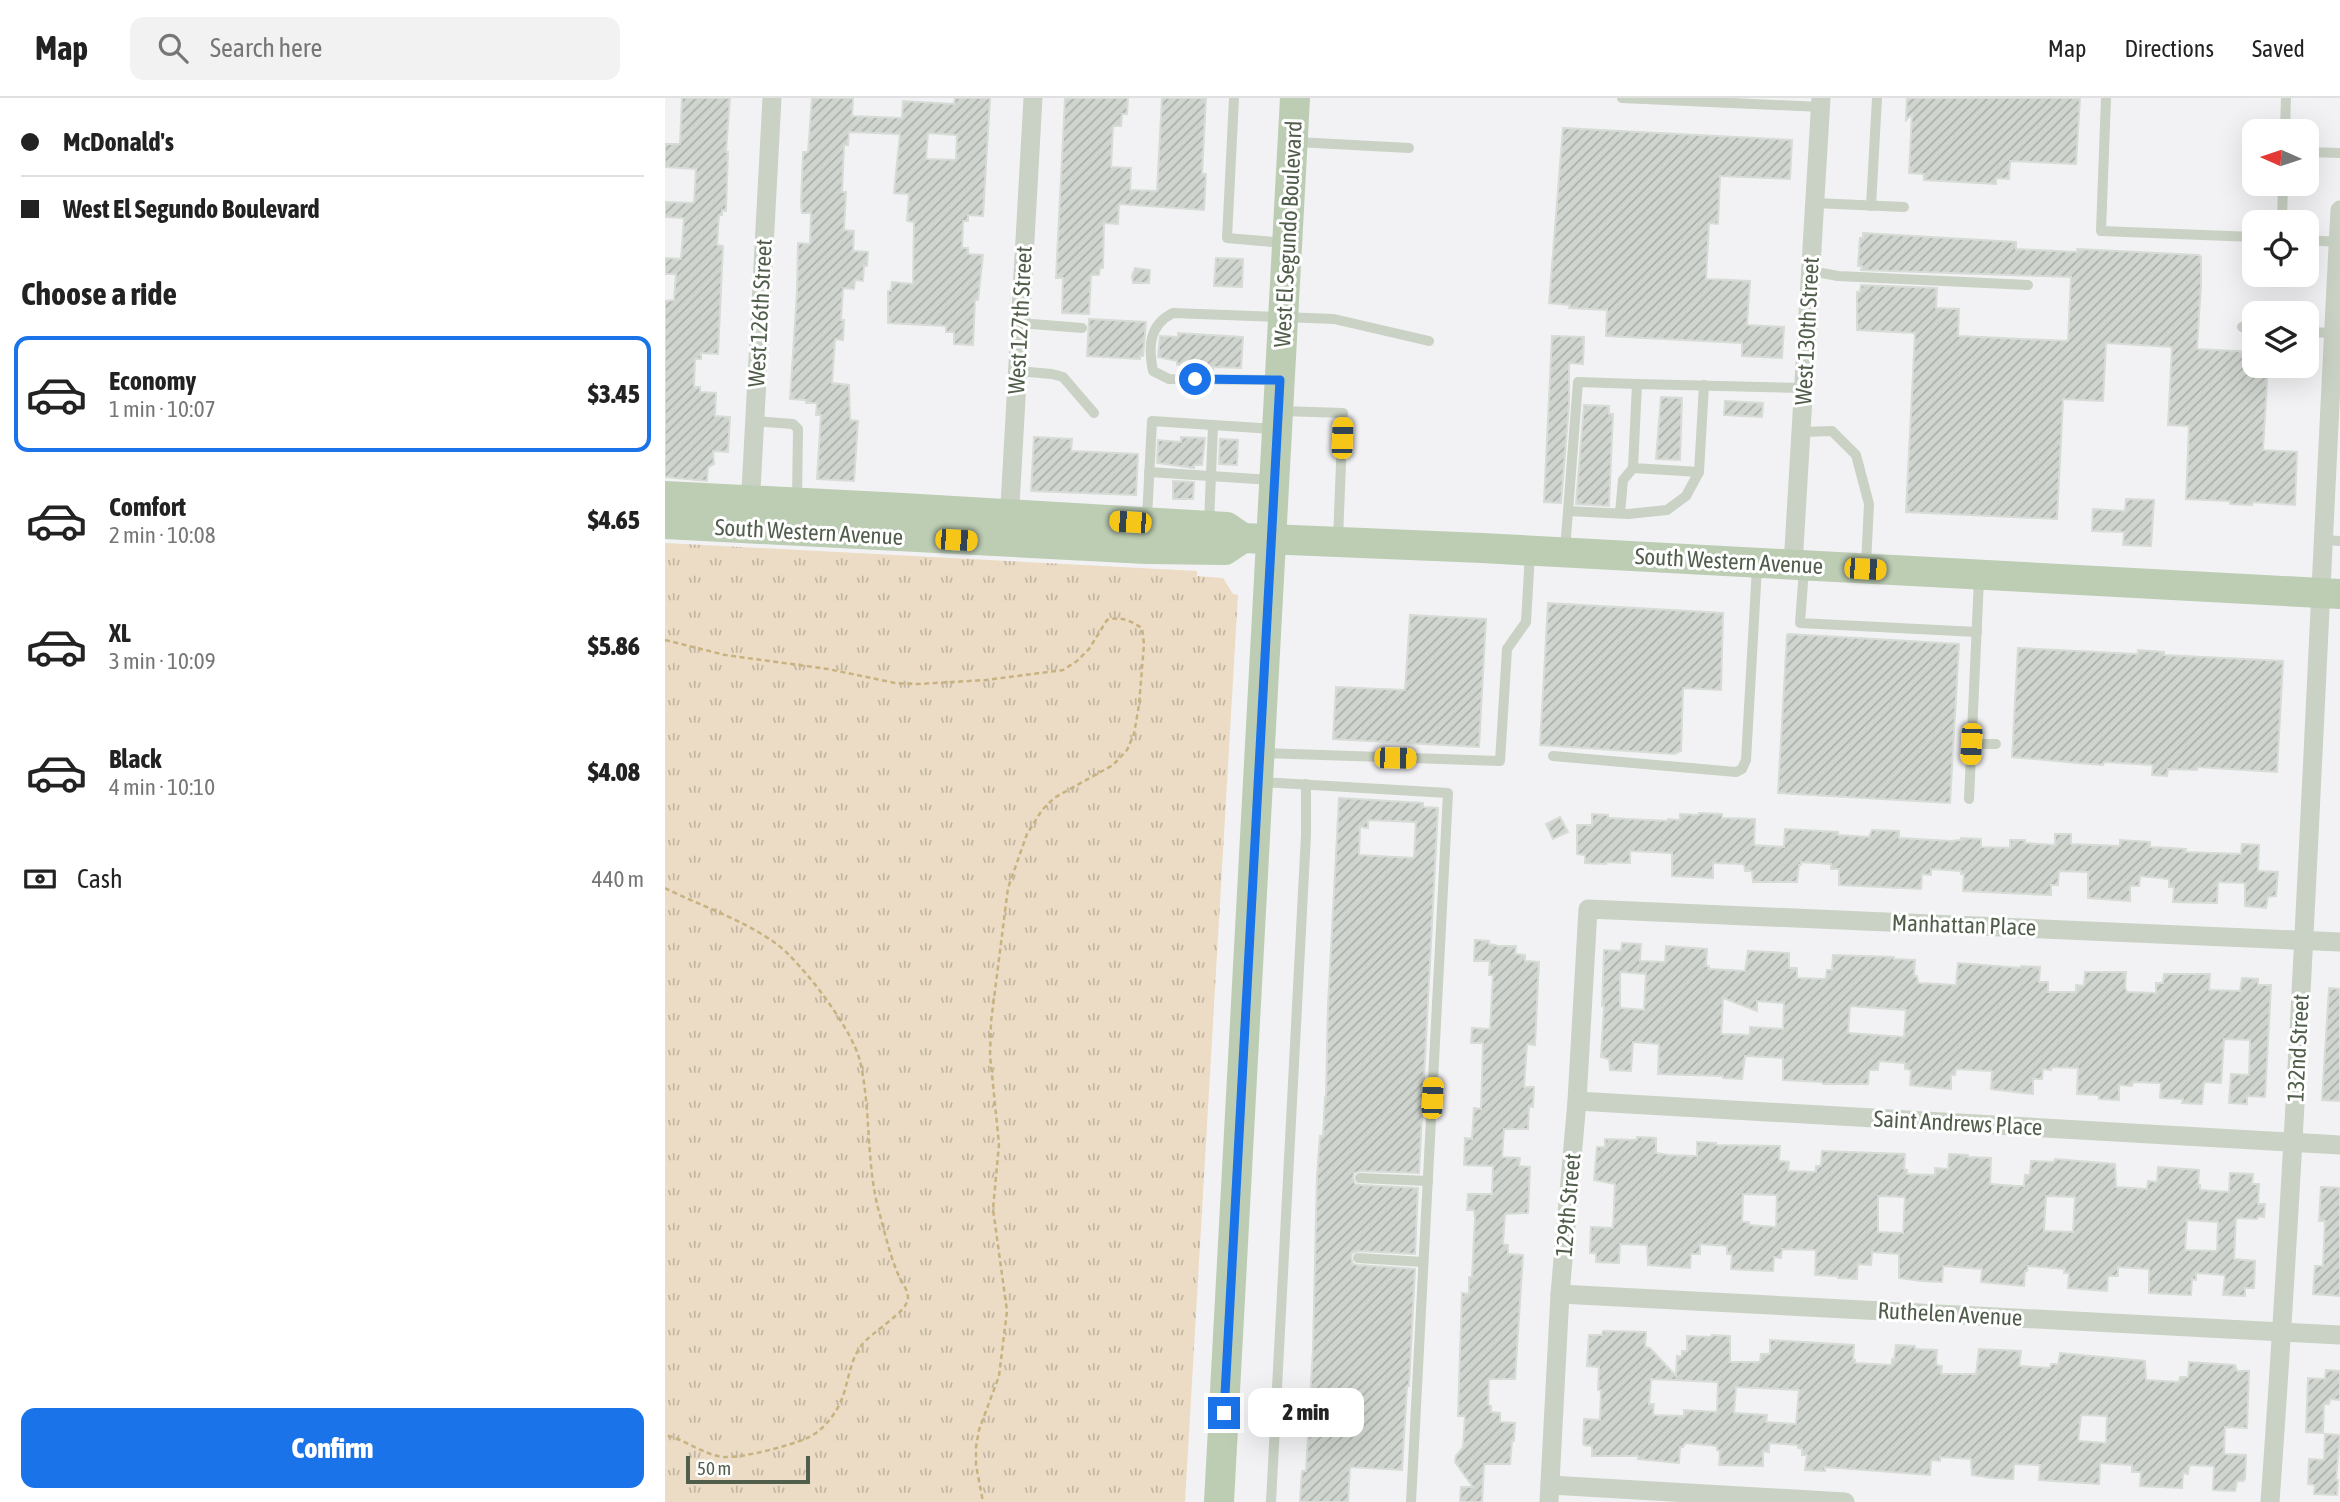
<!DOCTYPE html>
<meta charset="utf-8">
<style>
:root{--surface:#fff;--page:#f2f2f2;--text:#222;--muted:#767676;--line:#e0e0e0;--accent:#1a73e8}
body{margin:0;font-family:"Asap Condensed",sans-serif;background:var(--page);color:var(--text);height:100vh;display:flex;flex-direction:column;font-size:26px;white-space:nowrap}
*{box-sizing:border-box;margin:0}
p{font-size:23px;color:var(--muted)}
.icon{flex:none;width:38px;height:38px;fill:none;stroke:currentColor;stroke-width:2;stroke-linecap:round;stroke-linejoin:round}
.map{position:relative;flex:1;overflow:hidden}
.sheet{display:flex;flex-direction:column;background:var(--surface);width:665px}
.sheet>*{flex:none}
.hud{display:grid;align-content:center;height:154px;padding:0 21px;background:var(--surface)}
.needle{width:46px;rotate:273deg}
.tools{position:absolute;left:1577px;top:21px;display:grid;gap:14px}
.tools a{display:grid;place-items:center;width:77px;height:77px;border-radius:14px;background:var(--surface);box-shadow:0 7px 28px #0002;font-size:35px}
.scale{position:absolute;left:21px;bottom:18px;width:124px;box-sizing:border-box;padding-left:7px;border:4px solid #515e4b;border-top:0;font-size:19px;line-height:24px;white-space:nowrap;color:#515e4b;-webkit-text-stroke:5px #fff;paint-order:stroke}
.end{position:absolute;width:32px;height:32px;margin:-16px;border:9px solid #1a73e8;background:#fff;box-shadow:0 0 0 4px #fff}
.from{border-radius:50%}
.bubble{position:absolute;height:49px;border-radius:14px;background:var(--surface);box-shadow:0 7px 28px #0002;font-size:23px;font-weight:800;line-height:49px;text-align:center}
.car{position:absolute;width:21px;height:42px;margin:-21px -10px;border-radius:9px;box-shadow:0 0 5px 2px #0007;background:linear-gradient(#f5c518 24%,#345 0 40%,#f5c518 0 76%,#345 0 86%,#f5c518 0)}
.hud b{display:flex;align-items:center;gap:24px;height:66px;font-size:26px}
.hud b+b{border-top:2px solid var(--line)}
.hud i{width:18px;height:18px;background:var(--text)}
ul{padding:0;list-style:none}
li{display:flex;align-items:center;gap:21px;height:116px;margin:0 14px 10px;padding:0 7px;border:4px solid transparent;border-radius:14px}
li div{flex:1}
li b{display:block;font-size:26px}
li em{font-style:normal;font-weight:800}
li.active{border-color:var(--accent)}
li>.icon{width:63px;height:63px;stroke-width:1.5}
h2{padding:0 21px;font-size:32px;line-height:84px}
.pay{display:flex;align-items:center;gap:18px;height:77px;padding:0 21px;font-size:26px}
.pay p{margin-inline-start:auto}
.action{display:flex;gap:14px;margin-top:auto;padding:14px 21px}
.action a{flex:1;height:80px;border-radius:14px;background:var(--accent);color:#fff;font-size:28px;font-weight:800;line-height:80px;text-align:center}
header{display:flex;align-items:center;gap:42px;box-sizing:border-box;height:98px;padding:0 35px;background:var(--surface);border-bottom:2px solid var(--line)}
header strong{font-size:33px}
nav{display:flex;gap:38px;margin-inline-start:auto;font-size:24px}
.search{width:490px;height:63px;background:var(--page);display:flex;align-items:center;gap:18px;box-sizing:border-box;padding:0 24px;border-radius:14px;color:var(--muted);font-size:26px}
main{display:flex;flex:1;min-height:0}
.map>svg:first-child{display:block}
.grass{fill:url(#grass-tufts)}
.building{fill:url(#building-hatch);stroke:#d7dcd6;stroke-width:2;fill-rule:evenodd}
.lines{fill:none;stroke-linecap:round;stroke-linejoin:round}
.path{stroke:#c8b280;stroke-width:2.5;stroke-dasharray:5 3.5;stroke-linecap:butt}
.service{stroke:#c9d2c4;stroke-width:10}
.minor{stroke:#c9d2c4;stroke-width:19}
.primary{stroke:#bccdb4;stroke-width:30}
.route{stroke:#1a73e8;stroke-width:9}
.labels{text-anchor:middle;stroke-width:6;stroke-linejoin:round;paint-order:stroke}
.street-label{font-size:23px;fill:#515e4b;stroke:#fff}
</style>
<header>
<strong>Map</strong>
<div class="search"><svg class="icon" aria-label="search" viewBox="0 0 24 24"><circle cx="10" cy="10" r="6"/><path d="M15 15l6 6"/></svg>Search here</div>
<nav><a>Map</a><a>Directions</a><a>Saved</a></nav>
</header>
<main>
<section class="sheet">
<div class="hud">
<b><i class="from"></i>McDonald's</b>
<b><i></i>West El Segundo Boulevard</b>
</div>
<h2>Choose a ride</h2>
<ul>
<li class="active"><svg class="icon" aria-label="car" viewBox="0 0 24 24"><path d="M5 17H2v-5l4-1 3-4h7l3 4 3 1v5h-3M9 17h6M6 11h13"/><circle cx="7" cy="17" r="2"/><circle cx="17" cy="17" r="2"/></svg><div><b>Economy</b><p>1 min · 10:07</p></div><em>$3.45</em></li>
<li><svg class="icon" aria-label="car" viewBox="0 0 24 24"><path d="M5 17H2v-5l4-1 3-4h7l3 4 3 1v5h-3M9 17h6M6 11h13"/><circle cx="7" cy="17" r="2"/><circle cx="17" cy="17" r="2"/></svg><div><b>Comfort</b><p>2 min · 10:08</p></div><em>$4.65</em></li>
<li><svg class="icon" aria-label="car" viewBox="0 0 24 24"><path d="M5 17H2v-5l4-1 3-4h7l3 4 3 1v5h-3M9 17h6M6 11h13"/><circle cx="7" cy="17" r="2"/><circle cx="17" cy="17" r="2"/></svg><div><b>XL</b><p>3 min · 10:09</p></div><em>$5.86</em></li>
<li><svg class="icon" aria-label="car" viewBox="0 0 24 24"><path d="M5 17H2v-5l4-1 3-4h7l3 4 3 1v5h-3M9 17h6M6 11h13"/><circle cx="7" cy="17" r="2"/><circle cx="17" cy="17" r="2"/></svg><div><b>Black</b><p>4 min · 10:10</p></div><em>$4.08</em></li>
</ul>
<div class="pay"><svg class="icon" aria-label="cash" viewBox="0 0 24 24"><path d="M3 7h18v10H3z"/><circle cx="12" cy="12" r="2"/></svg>Cash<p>440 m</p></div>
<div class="action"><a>Confirm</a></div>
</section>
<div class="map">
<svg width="1675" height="1404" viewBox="0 0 1675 1404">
<defs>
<pattern id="grass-tufts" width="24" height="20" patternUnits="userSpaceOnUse" patternTransform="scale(1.75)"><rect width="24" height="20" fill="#ecdcc5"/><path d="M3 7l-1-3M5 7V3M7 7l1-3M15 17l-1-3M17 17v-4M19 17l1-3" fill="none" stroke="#c2b6a2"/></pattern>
<pattern id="building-hatch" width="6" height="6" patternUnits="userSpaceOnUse" patternTransform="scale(1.75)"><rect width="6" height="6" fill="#d0d6cf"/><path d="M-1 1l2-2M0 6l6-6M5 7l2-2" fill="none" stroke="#abb1aa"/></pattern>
</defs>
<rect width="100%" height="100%" fill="#f2f2f4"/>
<!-- grass -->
<path class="grass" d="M0,445l532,28v5l26,2 10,16 5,1 -53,907h-520z"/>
<!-- building -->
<g class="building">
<path d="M17,0h48l-4,54h2l-2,59 -4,-1v5h-3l-2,30 6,1 -5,108 -17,-1v6h-6l-1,28h6v5l16,1 -1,23 15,1 -2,35 -15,-1 1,13 -6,3 -1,14 -42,-4v-176l9,-1 2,-26h-11v-16l16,1 3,-41 -19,-1v-15l29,1 2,-34 -31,-2v-23h15z"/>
<path d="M147,0h41l-1,18 50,2 1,-17 51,3 1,-6h35l-7,118 -15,-1v6h-5l-1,27h6v6l15,1 -5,45h-3l-2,45 -19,-1v-12h-8v-6l-58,-3v-32h3l1,-9 21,2 1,-62 -7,-1 2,-27 -15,-1 6,-59 -51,-2 -1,13h-4l-2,47h4l-2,38 10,1 -1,20 15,1 -1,14 -3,-1 -1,16 -8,-1 -1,9 -11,-1 -2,32h3l-1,20 -8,-1 -3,44 17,2 1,35 8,1 -4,60 -37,-2 4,-64h-5l1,-12h-11v-3l-16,-1 7,-107 1,-49 12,1 1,-31h-9l-1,-8 2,-53h5zM263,35l29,2 -1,25 -30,-1z"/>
<path d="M400,0h63l-1,16h-5l-1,12h-8l-2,41 20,1 -1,22 27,1 5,-93h44l-4,76h4l-2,36 -85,-6 -1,20 -14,-1 -1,45h-3l-1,7h-8l-2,39 -27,-1 1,-35h-7z"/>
<path d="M1242,0h173l-4,66 -66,-3 -1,18 -13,-1v6l-72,-4v-6l-15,-1 3,-59 -6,6z"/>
<path d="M898,30l229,12 -2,39 -70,-3 -2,48 -9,-1 -3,56 44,2 -3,44 37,2 -2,31 -40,-2v-13l-136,-7 1,-26 -38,-2 1,-3 -21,-2z"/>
<path d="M1198,135l153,9v7l61,3v-3l122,6 2,2v27l-4,65 57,3v14h14l-5,84 34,2 -2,53 -42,-3 -1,3 -22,-1v-3l-44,-2 3,-73 -21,-1 4,-78 -66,-4 -3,58 -40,-2 -6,120 -151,-7 9,-179 -58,-3v-38h3l1,-7 76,3 -1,20 23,1 -1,27 110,5 3,-64 -210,-7 1,-4h-4l2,-28h3z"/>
<path d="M551,160l27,1 -1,28 -28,-1z"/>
<path d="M470,170l15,2 -1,13h-16l-1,-7z"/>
<path d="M424,221l57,3 -3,34h-3v3l-53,-3z"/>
<path d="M513,235l65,4 -2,31 -28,-1v3l-30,-2v-3h-6v-4l-19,-4 2,-21 18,1z"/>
<path d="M887,238l32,1 -1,27 -14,-1v42l-8,98 -17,-1z"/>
<path d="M996,299l21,1 -2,62 -24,-1z"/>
<path d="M1060,303l38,2 -1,14 -38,-2z"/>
<path d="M919,307l25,1v8h4l-4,92 -33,-2z"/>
<path d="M369,339l38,2 -1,12 67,3 -2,41 -105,-4z"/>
<path d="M516,339l24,1 -3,27h-8v3l-37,-5 1,-23 23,2z"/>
<path d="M555,341l18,1 -1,25 -18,-1z"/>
<path d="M508,383l21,1 -1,17h-20z"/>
<path d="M1461,401l28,1 -3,46 -28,-1 1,-13 -32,-1 1,-22 32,2z"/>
<path d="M883,505l175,10 -2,77 -38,-2 -2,63 -7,3 -134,-9z"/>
<path d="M745,517l76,4 -7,128 -146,-8 3,-52 69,3z"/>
<path d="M1124,536l170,10 -9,159 -172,-10 9,-158z"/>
<path d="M1353,550l120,6v-4l26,2v3l119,6 -6,111 -80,-5v3l-29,-1 -1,7 -15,-1 1,-10 -49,-3 -1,3 -26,-2 -65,-6z"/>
<path d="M674,700l84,5v4l15,1 -19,365 -59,-2 -6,2 -1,5 2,6 5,1 58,3 -3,66 -57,-3 -6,2 -1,5 2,6 5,1 57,4 -6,117h-2l-5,84 -52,-3 -2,35h-48l2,-31h4l7,-122 4,-173 3,-40h3l2,-39h1l2,-92zM703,722l48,2 -2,36 -55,-3 1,-28 8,1z"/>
<path d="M1034,715l23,1v4l33,1 -1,26 30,2 1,-18 53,3v3l31,2 3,-7 27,1v7l52,3 10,-1v-2l20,1v8l29,1v-8h15v3l30,2v-11h16v10l49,2v-6l30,2v5l36,2 -1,3 56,2 1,-10 17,1 -1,26 20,1 -2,24 -8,1 -2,11 -21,-2v-23l-27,-1 -1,21 -44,-1 1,-15h-5v-8l-29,-3 -1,10h-9v15l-42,-3v-26l-29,-1 -1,14h-7v10l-88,-4 1,-17h-3v-3l-30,-2v6l-9,-1 -1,15 -82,-4v-16h-8v-5l-30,-2v3h-2l-2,17h-44l-1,-11h-7l-1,-7 -31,-1v15l-19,-1 -22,-1v-23l-42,-2v12l-24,-1v2l-21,-1v-8l-8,-1v-29h15v-11l16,1v3l60,3v-2l12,1v-6l19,1z"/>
<path d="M895,719l8,15 -15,7 -7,-15z"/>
<path d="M810,842l14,1v3l10,2h17l-1,8 10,1v6l14,1 -4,83 -8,-1 -3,43h10l-1,20 -4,-1 -1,23h-24l-2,28 18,1 -1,8 11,1 -2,46 -23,1 -2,30 5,1v9l15,1 -8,124h-26l-1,26 3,1v6l9,1v9l15,1 -1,18h-2l-2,23h-26l-2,38h-22l1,-15h12l-18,-25 1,-6 7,-9 2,-31h-7l4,-123 7,1v-17h3l3,-59 -1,-8h-7l1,-16h24l1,-28 -29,-1 1,-27 7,1 2,-31 7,1 2,-66h-12l1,-15 18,1 3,-54h-4l1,-14h-16z"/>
<path d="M957,845l19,1 -1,17 25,1 1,-16 41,3 -1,17h3v3l36,2 3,-20 41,2v15h8v10l29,1 1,-9h5l1,-15 61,2v2l21,1 -1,16h3l1,7 38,2 2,-22 63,5v-2l19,1 -1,15h9v10h28v-7l8,1 1,-14h41l-1,15 2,5 29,1v-10h7l1,-9h46l-1,16 31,1 2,-13 16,1v6h13l-6,112 -18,-1v8l-18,-1 2,-29 18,1 1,-35 -26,-1 -3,44 -17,-1 -2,22 -20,-1 1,-4 -23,-1 1,-15 -28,-1 -1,4 -13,-1v15l-20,-1v-4l-22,-1 1,-26 -27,-1v3l-8,-1 -1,10h-9v15l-42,-5 1,-18 -36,-2 -1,6h-4v14l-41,-4 1,-15 -6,-1v-6l-26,-2 -1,9h-9l-1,14h-45l-1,-2 -39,-2v-22l-38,-2 -3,23 -19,-1v-2l-65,-2 1,-30 -26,-2 -2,29 -21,-1 -1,-11 -8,-2 3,-51h-2l2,-56 17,1zM955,874l26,2 -2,36 -24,-2zM1058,900l34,13v-10l27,2 -1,26 -33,-2v8l-29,-1zM1185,908l56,4 -2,27 -56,-4z"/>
<path d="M1664,890l11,1v112l-18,-1z"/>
<path d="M972,1039l19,1v15l13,2 28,1v-14l19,1v2l64,1 -1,15 10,1 -1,9 28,1v-6h5l1,-15 83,3 -1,15 3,1v4l28,1v-7l13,1 1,-15 19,1v2l23,1 -1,26 26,2h8l1,-11h5l1,-14 23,1 1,-3 60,5 1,23 31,2 1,-8 9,1 1,-15 41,3 -1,15h2v5l29,2 1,-19 23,1 -1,10h7l-1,20h7l-1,13 -6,-1 -1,3 -21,-1 -2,41 21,2 -1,27h-9v8l-22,-1 2,-20 -29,-2v7l-4,-1 -1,16 -42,-2v-24l-31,-2v9h-10l-1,15 -39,-3 1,-15h-5l1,-4 -37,-3 -1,5h-2l-1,15 -43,-4 1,-13 -39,-3 -1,16 -21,-1 -22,-3v-24l-27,-2 -1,13 -13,-1 -1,15 -19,-1v-2l-23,-1 1,-25 -34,-1 -1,9 -7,-1 -1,14 -23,-1 -19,-1 1,-15h-5v-8l-27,-2v10h-9l-1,14 -42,-3 -1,-20 -27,-1 -1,19 -23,-1v-9h-6l1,-26 22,1 2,-44 -21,-4 3,-33h8v-8l32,1zM1078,1096l34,1 -1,32 -27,-2v-3h-7zM1213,1098l27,1 -2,36 -25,-1zM1381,1098l29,1 -2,35 -29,-1zM1522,1122l31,2 -1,29 -32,-1z"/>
<path d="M1656,1089l19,1v108l-27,-2 2,-28h8l2,-45h-6z"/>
<path d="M938,1233l43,1 -1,15 5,1 26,28 1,-20 5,1v-6h5v-15l24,1 1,-2 18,1v26h30l1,-8h9v-14l84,5 -1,15h2v3l37,2v-6l2,1 2,-15 19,1v3l22,1 -1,15 6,1 -1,8h35l3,-25 42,2 -2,15 31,2 1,-4h7l2,-11 85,8 1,19 33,2 1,-5h8l1,-15 46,3 2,6h12l-2,57 -22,-1 -1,27 22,1 -1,24 -2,2h-6l-2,10 -22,-1 1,-24 -25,-1 -1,9 -5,-1 -1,15 -42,-2 1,-14h-9v-7l-32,-2 -1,21 -60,-4 1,-15 -26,-1 -1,15 -19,-1 -22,-3 -1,-16 -31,-2v4l-9,-1 -1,15 -105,-8v4l-20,-1 2,-15h-5v-6l-4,-1v-3l-29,-2v9l-6,-1v15l-44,-1 1,-14 -3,-1v-4l-32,-3 -2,4h-3l-1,16 -41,-4v-3h-46v-10l-8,-1 -1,-2 1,-24 16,1 1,-30h-3l1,-23 -12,-1 2,-31h13zM986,1281l67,3 -1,30 -33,-2v6l-31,-1 1,-11h-5zM1071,1289l63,3 -3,34 -30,-2 1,-7 -33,-2zM1416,1317l26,1 -1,27 -28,-2z"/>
<path d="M1661,1272l14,1v29l-10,-1 -1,5h-5l-1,29 -17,-1 2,-54 17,1z"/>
<path d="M1660,1336l15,1 -4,45h2l-1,15 -23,-1 1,-9 -7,-1 1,-25 15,1z"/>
</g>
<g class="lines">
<!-- path -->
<g class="path">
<path d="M0,542l60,15 103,14 67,14 23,1 68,-4 77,-10 14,-9 12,-12 18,-29c14,-4 22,0 35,8l2,16 -5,61 -5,29 -7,16 -14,15 -59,33 -12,12 -15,24 -19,54 -17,134 -1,33 9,89 -6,65 14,102 -8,65 -20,54 -3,17v18l7,37"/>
<path d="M0,790c37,19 97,38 125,68 23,23 62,74 70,105 11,48 6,99 18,147 6,21 11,45 20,66 3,8 10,15 10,24 0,14 -37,34 -47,48 -14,19 -12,43 -24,63 -7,12 -18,24 -30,29 -18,8 -64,20 -83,19 -21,-2 -39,-18 -59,-22"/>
</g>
<!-- service -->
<g class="service">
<path d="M569,0l-7,140 58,5"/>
<path d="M957,0l199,9"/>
<path d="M1441,0l-5,133 153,6"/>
<path d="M1620,33l1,-33"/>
<path d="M632,44l112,6"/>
<path d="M1642,54l33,1"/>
<path d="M1150,105l89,4"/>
<path d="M1206,108l6,-108"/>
<path d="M1617,124l1,-38"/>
<path d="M1642,142l31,2"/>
<path d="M1146,173l27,5 190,9"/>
<path d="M355,225l62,5"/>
<path d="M1577,229l12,1"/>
<path d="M1642,234l27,1"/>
<path d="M352,273l35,3 11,3 31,36"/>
<path d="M611,282l-107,-1 -16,-8c-5,-25 -4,-46 20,-58l161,6 95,22"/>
<path d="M1039,287l-5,87 -66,-4 4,-84c56,1 111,3 167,4"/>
<path d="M617,313l61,2 -5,126"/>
<path d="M89,323l39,3 5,5 -1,70"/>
<path d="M1136,334l31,-1 24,24 13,49 -3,61"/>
<path d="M484,374l122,8"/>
<path d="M903,413l60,3 39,-4 19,-14 13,-24"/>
<path d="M955,415l3,-33 10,-12"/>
<path d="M482,420l5,-97 122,8"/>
<path d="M544,425l4,-97"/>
<path d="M1658,442l17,1"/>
<path d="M900,452l13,-168 59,2"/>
<path d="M1139,471l-4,54 177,9"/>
<path d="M1306,646h25"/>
<path d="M599,655l236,8 7,-112 19,-27 4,-69"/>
<path d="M888,658l183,16 6,-3 4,-9 11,-193"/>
<path d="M595,684l188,11 -37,709"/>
<path d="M1304,701l10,-220"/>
<path d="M695,1080l68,3"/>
<path d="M693,1160l65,4"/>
<path d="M606,1404l35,-667v-51"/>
</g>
<!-- minor -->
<g class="minor">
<path d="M85,411l22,-411"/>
<path d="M344,425l24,-425"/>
<path d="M1128,467l28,-467"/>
<path d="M912,1003l763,44"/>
<path d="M895,1196l780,41"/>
<path d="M885,1387l295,17"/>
<path d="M884,1404l11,-208 17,-193 11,-192 752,33"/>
<path d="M1605,1404c31,-430 47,-862 70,-1292"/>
</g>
<!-- primary -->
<g class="primary">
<path d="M0,398l238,12 324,19 16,11 239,10 858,46"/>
<path d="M0,426l481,25 79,1 18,-12"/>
<path d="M554,1404l76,-1404"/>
</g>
</g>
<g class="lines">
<!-- route -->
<path class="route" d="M530,281l85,1 -56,1033"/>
</g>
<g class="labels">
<!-- street labels -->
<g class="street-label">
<text transform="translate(623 136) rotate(-87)" y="8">West El Segundo Boulevard</text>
<text transform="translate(95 215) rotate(-87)" y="8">West 126th Street</text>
<text transform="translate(355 222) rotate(-87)" y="8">West 127th Street</text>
<text transform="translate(1142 233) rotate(-87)" y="8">West 130th Street</text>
<text transform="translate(144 434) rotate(3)" y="8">South Western Avenue</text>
<text transform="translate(1064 463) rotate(3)" y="8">South Western Avenue</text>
<text transform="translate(1299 827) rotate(2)" y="8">Manhattan Place</text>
<text transform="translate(1633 950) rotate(-87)" y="8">132nd Street</text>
<text transform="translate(1293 1025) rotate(3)" y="8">Saint Andrews Place</text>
<text transform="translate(903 1107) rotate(-85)" y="8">129th Street</text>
<text transform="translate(1285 1216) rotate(3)" y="8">Ruthelen Avenue</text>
</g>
</g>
</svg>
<div class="tools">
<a><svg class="needle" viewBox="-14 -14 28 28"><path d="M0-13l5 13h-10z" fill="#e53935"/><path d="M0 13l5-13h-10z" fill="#767676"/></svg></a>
<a><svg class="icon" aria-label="locate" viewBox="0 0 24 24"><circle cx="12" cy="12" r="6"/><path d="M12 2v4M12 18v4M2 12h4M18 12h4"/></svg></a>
<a><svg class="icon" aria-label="layers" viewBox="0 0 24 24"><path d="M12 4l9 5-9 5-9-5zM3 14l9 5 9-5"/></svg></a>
</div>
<div class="scale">50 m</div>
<i class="end from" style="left:530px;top:281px"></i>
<i class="end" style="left:559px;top:1315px"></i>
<div class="bubble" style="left:583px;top:1290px;width:116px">2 min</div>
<i class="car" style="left:677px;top:340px;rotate:2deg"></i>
<i class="car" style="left:465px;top:424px;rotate:274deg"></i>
<i class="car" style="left:291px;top:442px;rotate:93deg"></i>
<i class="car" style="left:1200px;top:471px;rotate:93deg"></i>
<i class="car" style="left:1306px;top:646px;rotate:183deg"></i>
<i class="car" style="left:730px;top:660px;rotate:91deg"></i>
<i class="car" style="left:767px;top:1000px;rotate:3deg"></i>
</div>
</main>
